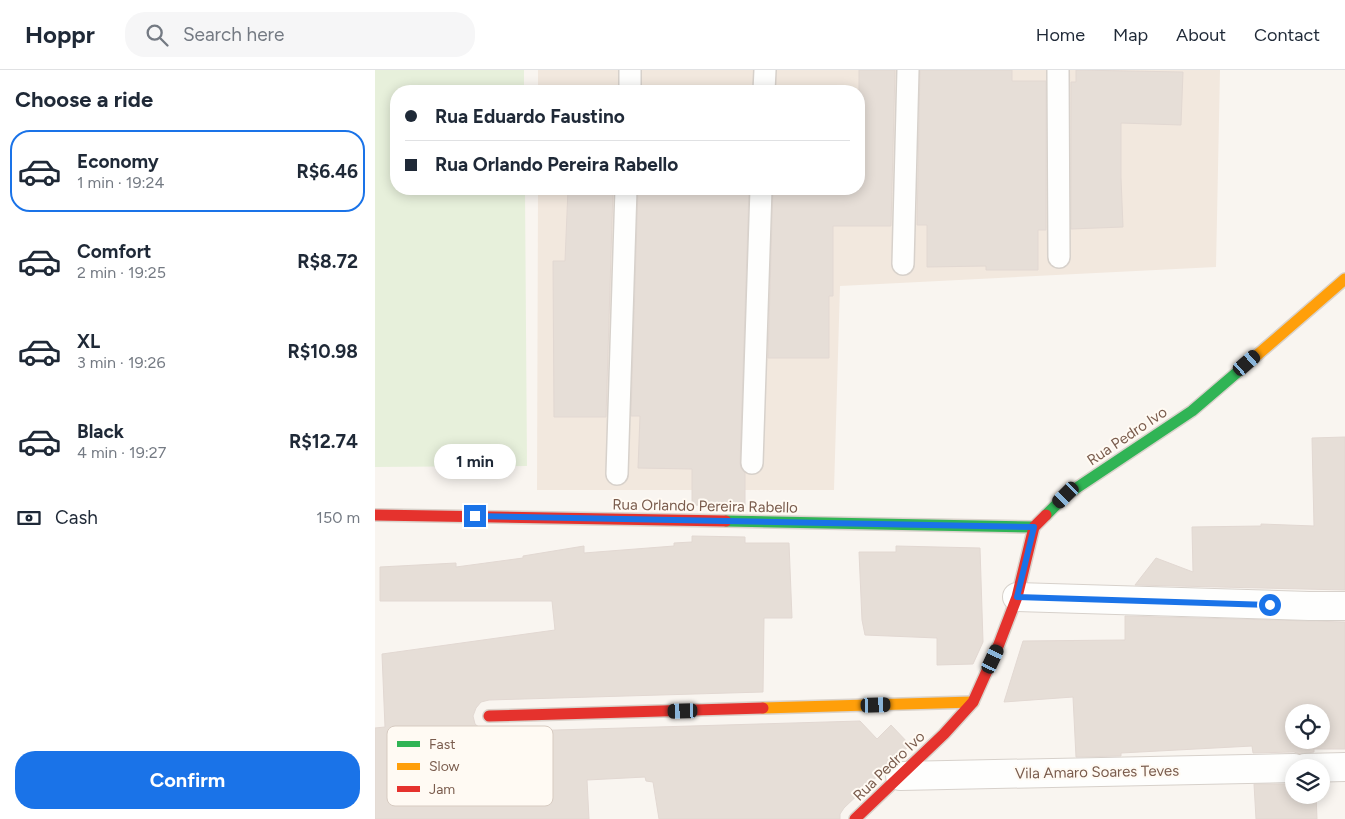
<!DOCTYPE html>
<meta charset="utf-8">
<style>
:root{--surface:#fff;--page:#f6f6f7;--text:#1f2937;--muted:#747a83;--line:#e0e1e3;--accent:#1a73e8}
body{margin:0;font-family:Figtree,sans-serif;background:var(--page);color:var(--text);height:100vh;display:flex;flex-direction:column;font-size:19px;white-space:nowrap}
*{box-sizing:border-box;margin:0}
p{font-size:16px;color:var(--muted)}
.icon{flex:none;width:28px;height:28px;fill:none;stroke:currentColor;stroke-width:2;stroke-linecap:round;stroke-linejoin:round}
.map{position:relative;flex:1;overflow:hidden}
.sheet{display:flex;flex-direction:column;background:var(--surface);width:375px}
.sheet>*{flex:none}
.banner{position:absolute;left:15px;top:15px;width:475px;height:110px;border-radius:20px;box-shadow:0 2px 12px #0003;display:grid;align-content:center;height:110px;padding:0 15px;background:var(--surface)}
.fabs{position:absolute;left:910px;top:634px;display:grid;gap:10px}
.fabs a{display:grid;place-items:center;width:45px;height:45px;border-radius:50%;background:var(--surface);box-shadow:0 2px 12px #0003;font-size:25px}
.end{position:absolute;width:22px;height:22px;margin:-11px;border:6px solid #1a73e8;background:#fff;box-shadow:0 0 0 2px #fff}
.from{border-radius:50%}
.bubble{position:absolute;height:35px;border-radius:18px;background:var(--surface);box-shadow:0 2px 12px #0003;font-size:16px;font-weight:700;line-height:35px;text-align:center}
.car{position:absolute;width:15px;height:30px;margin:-15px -8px;border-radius:6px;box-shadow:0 0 4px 1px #0007;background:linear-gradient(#222 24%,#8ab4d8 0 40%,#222 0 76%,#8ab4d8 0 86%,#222 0)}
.banner b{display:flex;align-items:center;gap:18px;height:48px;font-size:19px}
.banner b+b{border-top:1px solid var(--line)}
.banner i{width:12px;height:12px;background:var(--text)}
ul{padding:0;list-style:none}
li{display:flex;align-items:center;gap:15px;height:82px;margin:0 10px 8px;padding:0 5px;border:2px solid transparent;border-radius:20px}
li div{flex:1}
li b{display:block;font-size:19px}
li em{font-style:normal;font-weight:700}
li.active{border-color:var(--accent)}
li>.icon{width:45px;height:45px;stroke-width:1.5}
h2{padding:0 15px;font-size:22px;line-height:60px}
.pay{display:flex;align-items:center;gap:12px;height:55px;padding:0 15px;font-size:19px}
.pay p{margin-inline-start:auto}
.primary-button{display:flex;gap:10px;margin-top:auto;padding:10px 15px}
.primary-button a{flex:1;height:58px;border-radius:20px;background:var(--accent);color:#fff;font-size:20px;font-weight:700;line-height:58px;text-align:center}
header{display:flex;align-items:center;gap:30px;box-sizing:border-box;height:70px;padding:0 25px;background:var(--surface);border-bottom:1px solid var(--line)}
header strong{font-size:24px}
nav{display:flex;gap:28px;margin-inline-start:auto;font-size:18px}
.search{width:350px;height:45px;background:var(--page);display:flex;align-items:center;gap:12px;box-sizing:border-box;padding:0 18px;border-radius:20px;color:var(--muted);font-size:19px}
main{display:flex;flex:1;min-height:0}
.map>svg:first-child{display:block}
.residential{fill:#f2e8de}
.green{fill:#e7f0db}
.building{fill:#e6ded7;stroke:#e2d8d2;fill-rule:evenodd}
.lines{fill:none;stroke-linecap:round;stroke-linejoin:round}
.lane-casing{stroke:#d7d1cb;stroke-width:24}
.street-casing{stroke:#d7d1cb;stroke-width:30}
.fast-casing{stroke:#d9d2cb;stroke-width:14}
.slow-casing{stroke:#d9d2cb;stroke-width:14}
.jam-casing{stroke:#d9d2cb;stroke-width:14}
.lane{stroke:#fefefd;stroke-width:21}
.street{stroke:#fefefd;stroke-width:28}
.fast{stroke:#30b455;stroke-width:11}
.slow{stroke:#ff9f0a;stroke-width:11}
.jam{stroke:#e5322d;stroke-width:11}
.route{stroke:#1a73e8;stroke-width:6}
.labels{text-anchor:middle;stroke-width:4;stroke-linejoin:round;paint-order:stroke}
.street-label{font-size:15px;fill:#7a5c4d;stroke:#fffaf3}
.key{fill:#fffaf3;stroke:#d7cbc1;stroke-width:1}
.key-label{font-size:14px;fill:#7a5c4d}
</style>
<header>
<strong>Hoppr</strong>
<div class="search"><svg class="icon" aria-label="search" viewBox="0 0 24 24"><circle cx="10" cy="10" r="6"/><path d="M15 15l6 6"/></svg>Search here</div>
<nav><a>Home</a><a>Map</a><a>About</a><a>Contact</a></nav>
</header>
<main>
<section class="sheet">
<h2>Choose a ride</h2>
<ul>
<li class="active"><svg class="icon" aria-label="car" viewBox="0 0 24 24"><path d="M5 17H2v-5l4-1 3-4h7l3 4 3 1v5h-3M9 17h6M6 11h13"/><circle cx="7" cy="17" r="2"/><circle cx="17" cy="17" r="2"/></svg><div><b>Economy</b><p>1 min · 19:24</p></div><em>R$6.46</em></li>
<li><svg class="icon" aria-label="car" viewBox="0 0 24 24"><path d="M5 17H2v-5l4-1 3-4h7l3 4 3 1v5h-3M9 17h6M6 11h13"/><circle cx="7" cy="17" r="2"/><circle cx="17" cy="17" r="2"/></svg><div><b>Comfort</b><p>2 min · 19:25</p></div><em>R$8.72</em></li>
<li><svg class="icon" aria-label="car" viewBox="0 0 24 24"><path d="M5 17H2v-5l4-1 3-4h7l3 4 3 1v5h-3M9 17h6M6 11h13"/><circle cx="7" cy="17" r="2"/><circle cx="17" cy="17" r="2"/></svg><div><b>XL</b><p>3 min · 19:26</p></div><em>R$10.98</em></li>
<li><svg class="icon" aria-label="car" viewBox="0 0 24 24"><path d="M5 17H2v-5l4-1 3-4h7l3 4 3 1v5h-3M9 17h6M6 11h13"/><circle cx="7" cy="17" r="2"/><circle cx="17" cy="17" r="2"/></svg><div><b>Black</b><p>4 min · 19:27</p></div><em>R$12.74</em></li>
</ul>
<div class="pay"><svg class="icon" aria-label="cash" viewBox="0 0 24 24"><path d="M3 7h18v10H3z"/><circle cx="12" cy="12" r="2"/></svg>Cash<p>150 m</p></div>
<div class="primary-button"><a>Confirm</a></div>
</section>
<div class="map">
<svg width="970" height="749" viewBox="0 0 970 749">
<rect width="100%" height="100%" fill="#f9f5f0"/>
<!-- residential -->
<path class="residential" d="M163,0h682l-4,197 -376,19 -6,204h-297l1,-301h321v-98h-321z"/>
<!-- green -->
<path class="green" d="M0,0h149v21h-128v98h129l2,277 -152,1z"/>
<!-- building -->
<g class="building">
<path d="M484,0h36l-4,156h-58v70h-4v62h-61l5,-169h86z"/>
<path d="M545,0h92v11h34v149h-8v40h-52v-4l-59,1v-42h-10z"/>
<path d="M701,0l107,2 -2,53 -60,-2v55l2,49 -52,2v-147h5z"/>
<path d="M193,119h45l-7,228h-52l-1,-156h12z"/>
<path d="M263,119h111l-9,274 1,5 4,5v33l-53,-1v-36l-54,-1 2,-52h-9z"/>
<path d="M970,367v153l-210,-5 21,-27 37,14 -1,-45 69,-1v-2l53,2 -2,-88z"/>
<path d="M317,466l53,1v6h44l3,75h-28l-1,74 -274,8 -8,2 -5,6 -3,8 2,8 6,5 8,3 371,-11 17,18 14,-14 19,20 -66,63 -4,6v5h-181l-6,-37 -7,-1 -1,-4 -58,3 2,39h-214v-91l10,-1 -3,-73 173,-24 -3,-29h-172v-34l76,-4v4l67,-9v-2l61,-10v7l90,-7v-3l18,-1z"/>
<path d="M521,476l84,2 3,94 -10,22 -36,1v-27l-72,-3 -3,-15 -3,-68h37z"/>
<path d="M750,546l220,6v127h-31v3l-14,2 -6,-2 -41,1 -1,-7 -131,7v3l-45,1 -3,-60 -69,5 19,-61 102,-1zM919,642h27v28h-27z"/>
<path d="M879,714h40v11h22l1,24h-61z"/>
</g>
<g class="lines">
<!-- lane casing -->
<g class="lane-casing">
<g id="lane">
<path d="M683,0l1,187"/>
<path d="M255,21v-21"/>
<path d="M389,21l1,-21"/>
<path d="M528,194l5,-194"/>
<path d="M377,393l9,-274"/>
<path d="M242,404l9,-285"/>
</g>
</g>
<!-- street casing -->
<g class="street-casing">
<g id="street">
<path d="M642,527l292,9h36"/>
<path d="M930,698l40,-1"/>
<path d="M525,706l394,-8"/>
</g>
</g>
<!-- fast casing -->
<g class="fast-casing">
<g id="fast">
<path d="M671,445l20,-20 126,-84 49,-42"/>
<path d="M351,451l308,6"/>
</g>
</g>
<!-- slow casing -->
<g class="slow-casing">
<g id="slow">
<path d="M866,299l104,-90"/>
<path d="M388,638l210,-6"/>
</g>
</g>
<!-- jam casing -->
<g class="jam-casing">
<g id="jam">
<path d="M0,445l351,6"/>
<path d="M114,646l274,-8"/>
<path d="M480,749l89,-85 29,-32 26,-58 18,-47 17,-70 12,-12"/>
</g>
</g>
<!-- lane -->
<use href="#lane" class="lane"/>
<!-- street -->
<use href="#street" class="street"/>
<!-- fast -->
<use href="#fast" class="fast"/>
<!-- slow -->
<use href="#slow" class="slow"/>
<!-- jam -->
<use href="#jam" class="jam"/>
</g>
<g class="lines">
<!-- route -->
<path class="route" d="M100,446l559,11 -17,70 253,8"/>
</g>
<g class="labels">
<!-- street labels -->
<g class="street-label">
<text transform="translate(752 366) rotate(-34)" y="5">Rua Pedro Ivo</text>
<text transform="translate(330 436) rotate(1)" y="5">Rua Orlando Pereira Rabello</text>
<text transform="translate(514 696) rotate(-44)" y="5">Rua Pedro Ivo</text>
<text transform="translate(722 702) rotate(-1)" y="5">Vila Amaro Soares Teves</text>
</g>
</g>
<!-- legend -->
<rect x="12" y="656" width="166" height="80" rx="8" class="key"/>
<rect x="22" y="671" width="23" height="6" fill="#30b455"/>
<rect x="22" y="693" width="23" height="7" fill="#ff9f0a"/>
<rect x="22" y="716" width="23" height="6" fill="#e5322d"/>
<g class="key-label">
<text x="54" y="679">Fast</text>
<text x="54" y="701">Slow</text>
<text x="54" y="724">Jam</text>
</g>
</svg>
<div class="fabs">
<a><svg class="icon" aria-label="locate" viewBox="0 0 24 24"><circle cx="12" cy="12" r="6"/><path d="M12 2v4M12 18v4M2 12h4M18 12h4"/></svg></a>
<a><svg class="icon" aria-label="layers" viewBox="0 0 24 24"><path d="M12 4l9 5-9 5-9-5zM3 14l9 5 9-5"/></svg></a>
</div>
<i class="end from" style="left:895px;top:535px"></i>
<i class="end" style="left:100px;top:446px"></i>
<div class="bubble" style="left:59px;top:374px;width:82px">1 min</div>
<i class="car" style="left:872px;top:293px;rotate:49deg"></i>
<i class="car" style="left:691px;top:425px;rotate:225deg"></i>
<i class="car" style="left:618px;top:589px;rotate:25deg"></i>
<i class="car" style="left:501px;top:635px;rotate:88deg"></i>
<i class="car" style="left:308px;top:641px;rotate:268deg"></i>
<div class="banner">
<b><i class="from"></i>Rua Eduardo Faustino</b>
<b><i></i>Rua Orlando Pereira Rabello</b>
</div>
</div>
</main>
